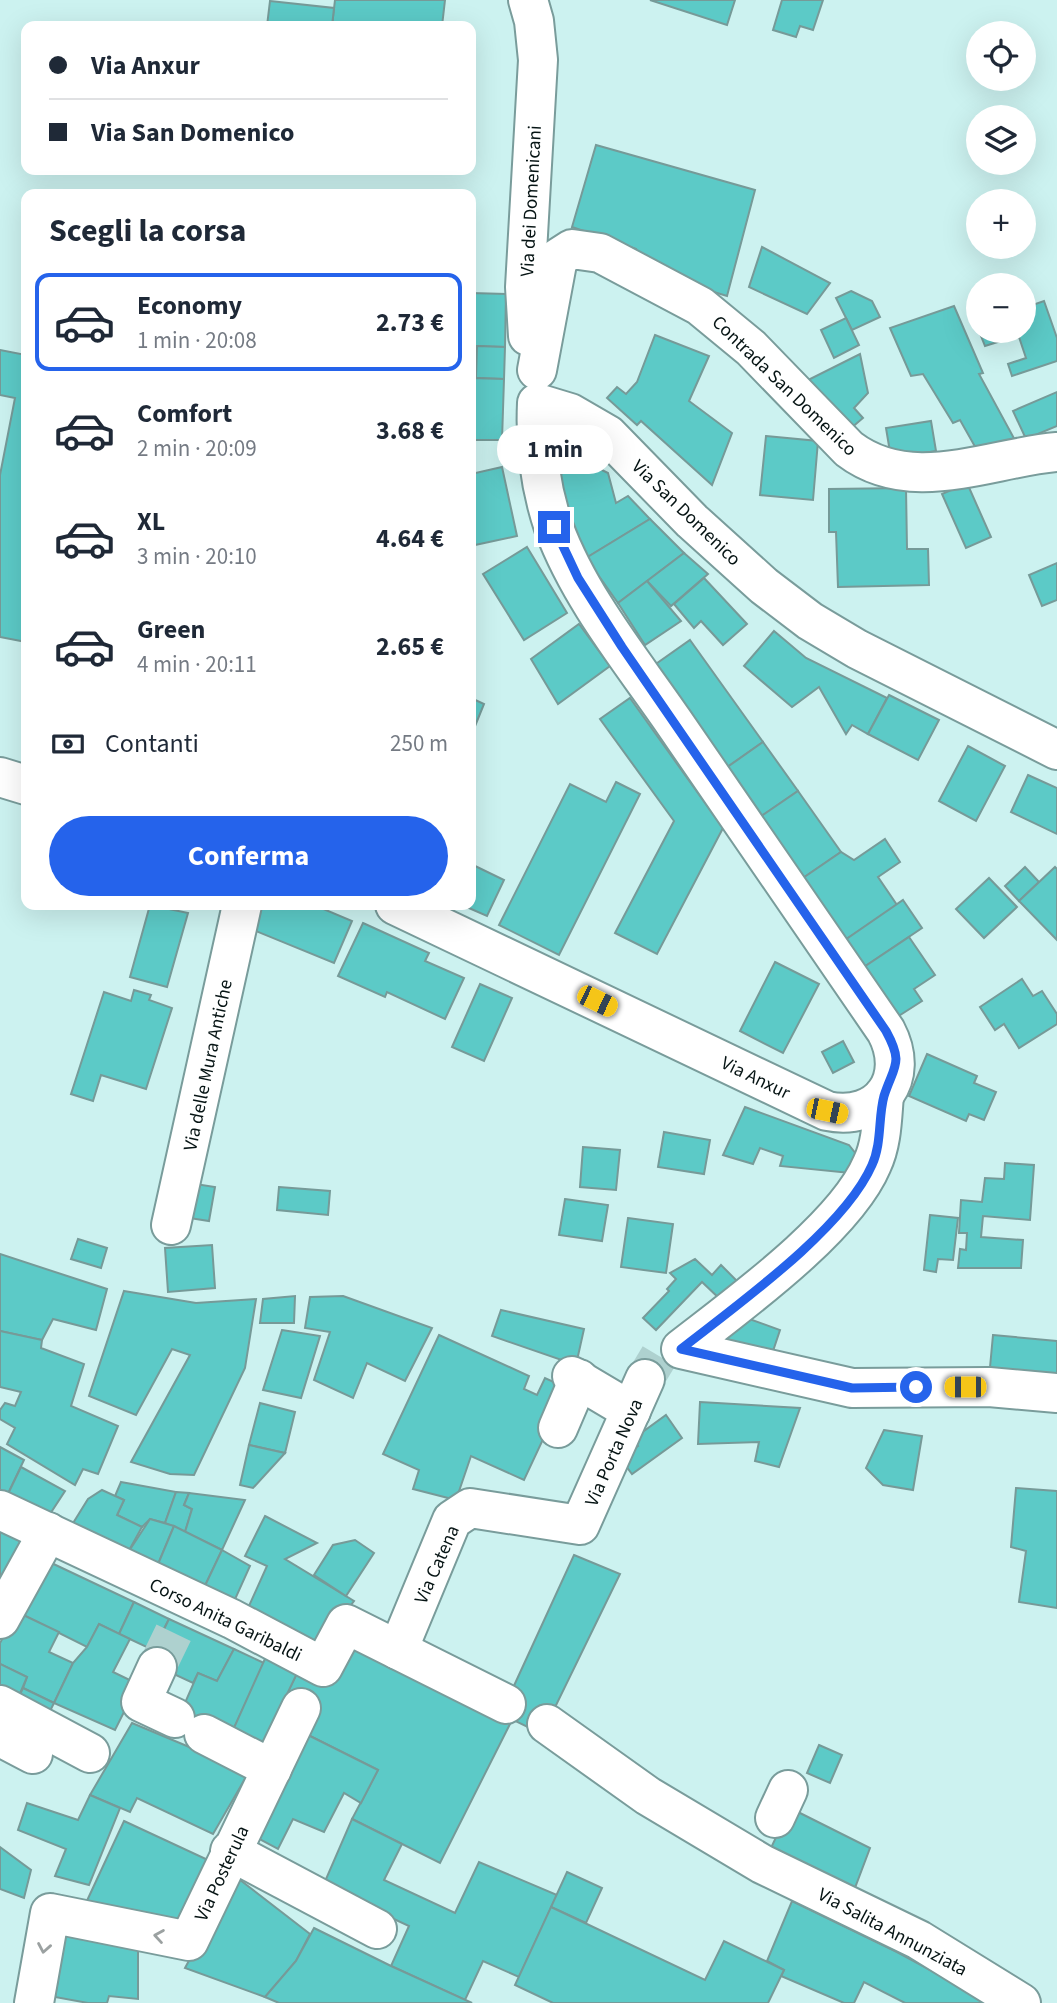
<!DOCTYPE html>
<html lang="it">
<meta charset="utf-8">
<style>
:root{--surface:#fff;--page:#f6f6f7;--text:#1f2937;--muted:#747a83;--line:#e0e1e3;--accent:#2563eb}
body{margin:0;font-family:"Source Sans 3",sans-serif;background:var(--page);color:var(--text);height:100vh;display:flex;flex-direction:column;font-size:26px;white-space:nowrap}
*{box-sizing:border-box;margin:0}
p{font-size:23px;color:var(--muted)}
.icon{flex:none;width:38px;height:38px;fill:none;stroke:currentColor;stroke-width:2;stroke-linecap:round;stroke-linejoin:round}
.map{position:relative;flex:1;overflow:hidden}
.side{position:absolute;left:21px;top:189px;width:455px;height:721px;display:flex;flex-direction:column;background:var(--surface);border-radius:14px;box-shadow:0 7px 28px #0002}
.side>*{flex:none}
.hud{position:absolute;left:21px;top:21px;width:455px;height:154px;border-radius:14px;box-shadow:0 7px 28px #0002;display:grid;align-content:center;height:154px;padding:0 28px;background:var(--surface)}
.tools{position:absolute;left:966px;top:21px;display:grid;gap:14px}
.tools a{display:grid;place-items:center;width:70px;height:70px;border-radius:50%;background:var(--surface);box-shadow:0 7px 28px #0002;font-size:35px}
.end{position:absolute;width:32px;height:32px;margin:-16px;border:9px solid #2563eb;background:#fff;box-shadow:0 0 0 4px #fff}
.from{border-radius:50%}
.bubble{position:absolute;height:49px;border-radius:24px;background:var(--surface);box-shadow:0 7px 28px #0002;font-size:23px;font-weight:700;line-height:49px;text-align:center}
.car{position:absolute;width:21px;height:42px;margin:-21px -10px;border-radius:9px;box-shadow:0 0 5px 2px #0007;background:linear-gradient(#f5c518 24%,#345 0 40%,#f5c518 0 76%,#345 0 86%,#f5c518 0)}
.hud b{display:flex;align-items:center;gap:24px;height:66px;font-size:26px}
.hud b+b{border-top:2px solid var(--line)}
.hud i{width:18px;height:18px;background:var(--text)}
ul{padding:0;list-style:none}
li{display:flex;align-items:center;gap:21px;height:98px;margin:0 14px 10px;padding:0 14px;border:4px solid transparent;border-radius:14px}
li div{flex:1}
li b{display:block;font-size:26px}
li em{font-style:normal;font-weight:700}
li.on{border-color:var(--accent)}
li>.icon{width:63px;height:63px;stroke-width:1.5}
h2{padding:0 28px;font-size:32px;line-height:84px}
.pay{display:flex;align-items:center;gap:18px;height:77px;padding:0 28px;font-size:26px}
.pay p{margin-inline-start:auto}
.action{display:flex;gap:14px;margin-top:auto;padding:14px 28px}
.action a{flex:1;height:80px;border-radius:42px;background:var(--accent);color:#fff;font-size:28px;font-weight:700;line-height:80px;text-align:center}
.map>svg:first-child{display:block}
.building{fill:#5ccac7;stroke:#769a98;stroke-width:2}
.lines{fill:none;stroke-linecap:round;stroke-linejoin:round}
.minor-tunnel{stroke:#aed1cf;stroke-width:38;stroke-dasharray:38 19;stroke-linecap:butt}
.minor-casing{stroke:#799c9b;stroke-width:42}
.minor{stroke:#fff;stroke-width:38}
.oneway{stroke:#9ba1a1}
.route{stroke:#2563eb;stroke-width:9}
.labels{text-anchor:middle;stroke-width:7;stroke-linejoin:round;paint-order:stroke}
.street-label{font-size:19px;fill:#061414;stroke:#fff}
</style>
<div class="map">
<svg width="1057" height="2003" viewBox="0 0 1057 2003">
<rect width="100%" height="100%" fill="#ccf2f0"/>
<!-- building -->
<g class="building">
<path d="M335,0h110l-3,26h-110z"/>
<path d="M650,0h85l-8,25z"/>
<path d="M782,0h41l-10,30 -13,-4 -4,11 -23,-7z"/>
<path d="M270,1l64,7 -2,18h-65z"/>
<path d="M596,145l159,45 -28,106 -69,-21 -24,-16 2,-10 -64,-22z"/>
<path d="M762,247l68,36 -23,31 -58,-27z"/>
<path d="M851,291l21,10 8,16 -28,13 -16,-32z"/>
<path d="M471,293l35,1 -1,53 -34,-1z"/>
<path d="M1044,301l13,37v23l-45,15 -4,-12 18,-6 -9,-27h7v-23z"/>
<path d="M954,306l29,67 -4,1 37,68 -34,17 -22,-39 -7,3 -30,-49 -12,2 -21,-48z"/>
<path d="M846,318l13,27 -25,13 -13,-28z"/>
<path d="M979,331h22l3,9 -19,6z"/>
<path d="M655,335l54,21 -20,45 43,32 -20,52 -71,-64 -4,4 -30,-27 10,-11 9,7 11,-12z"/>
<path d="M477,346l28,1 -1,32 -28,-1z"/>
<path d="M0,350l26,5v287l-26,-5v-162l15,-77 -15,-3z"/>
<path d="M860,354l8,39 -14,15 9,10 -19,16 -46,-49z"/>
<path d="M471,378l33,1 -2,61h-31z"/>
<path d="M1057,392v34l-31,13 -13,-28z"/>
<path d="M931,421l5,30 -45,7 -5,-30z"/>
<path d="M766,436l52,5 -5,59 -53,-5z"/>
<path d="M586,462l22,11 8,30 12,-7 22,23 -64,39 -32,-81z"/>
<path d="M502,467l15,69 -42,9 -4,-20v-51z"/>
<path d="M967,483l24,54 -25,11 -24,-54z"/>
<path d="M906,488l1,61h21l1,36 -91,2 -2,-55h-7v-43z"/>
<path d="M650,519l34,34 -66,50 -32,-45z"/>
<path d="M527,547l40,66 -43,27 -41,-66z"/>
<path d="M684,553l24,21 -37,32 -24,-25z"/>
<path d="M1057,563v37l-15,6 -13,-31z"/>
<path d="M704,578l43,46 -24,21 -22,-24 -7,7 -20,-24z"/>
<path d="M647,581l34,40 -36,24 -27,-42z"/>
<path d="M579,624l31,42 -52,38 -27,-45z"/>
<path d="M774,631l32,27 81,40 -19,36 -16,-9 -6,9 -27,-47 -27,20 -48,-41z"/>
<path d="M690,640l73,102 -37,26 -73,-102z"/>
<path d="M889,695l50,25 -21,40 -50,-26z"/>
<path d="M471,698l13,6 -13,32z"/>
<path d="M630,698l93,130 -66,126 -42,-21 59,-112 -74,-102z"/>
<path d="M763,742l35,49 -38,26 -34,-49z"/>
<path d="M968,746l37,20 -29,55 -37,-20z"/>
<path d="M1028,775l29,13v46l-46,-22z"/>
<path d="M616,782l24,12 -81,161 -60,-30 71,-141 36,18z"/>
<path d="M798,791l43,61 -38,26 -43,-61z"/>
<path d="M885,839l15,23 -22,15 19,28 -52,35 -42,-62 38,-26 13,8z"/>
<path d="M471,864l33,16 -17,36 -25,-11h9z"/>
<path d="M1025,867l14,15 -20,19 -14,-15z"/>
<path d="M1055,867l2,2v71l-38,-39z"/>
<path d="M989,878l28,29 -33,31 -28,-29z"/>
<path d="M903,900l19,28 -58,39 -19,-27z"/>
<path d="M150,905l38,8 -21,74 -37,-10z"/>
<path d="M256,905h58l38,16 -18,42 -88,-36z"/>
<path d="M363,923l66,30 -4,8 39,17 -19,41 -58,-27 -2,5 -47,-21z"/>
<path d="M909,937l26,38 -21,14 8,12 -25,16 -33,-50z"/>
<path d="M775,962l44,22 -36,69 -43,-22z"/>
<path d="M1022,979l11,17 9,-5 15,23v10l-38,24 -15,-24 -9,6 -15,-23z"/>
<path d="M480,984l32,14 -28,63 -32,-14z"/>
<path d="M134,990l17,5 -2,5 23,8 -26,81 -45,-14 -8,26 -22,-7 33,-102 27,9z"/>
<path d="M843,1041l11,21 -21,11 -11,-21z"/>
<path d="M927,1054l50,22 -3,7 22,9 -12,28 -15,-6 -3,7 -57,-25z"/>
<path d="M745,1107l104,38 7,9 -6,19 -70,-7 3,-10 -23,-8 -7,16 -30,-9z"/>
<path d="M664,1132l46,8 -6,34 -46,-7z"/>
<path d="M583,1147l37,3 -4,40 -36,-3z"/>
<path d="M1005,1163l29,2 -4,55 -47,-4 -2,21 42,3 -2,28h-63l2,-19 6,1 1,-17h-8l2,-33 21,2 3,-24 19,1z"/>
<path d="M189,1183l26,4 -6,34 -26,-4z"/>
<path d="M279,1187l51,4 -2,24 -51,-5z"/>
<path d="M565,1199l43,6 -6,36 -43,-6z"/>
<path d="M930,1215l28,3 -5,42 -15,-1 -2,13 -12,-2z"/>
<path d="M628,1218l45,6 -7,49 -45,-6z"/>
<path d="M78,1239l29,9 -6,20 -30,-9z"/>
<path d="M212,1245l3,43 -47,4 -3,-44z"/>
<path d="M0,1254l107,35 -11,41 -43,-11 -11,21 -42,-9z"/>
<path d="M695,1259l17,16 9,-10 18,18 -17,18 -20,-19 -46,48 -13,-12 26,-27 -2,-2 9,-10 -6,-6z"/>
<path d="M124,1291l72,12 60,-4 -11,69 -51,107 -24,-1 -39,-12 59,-107 -18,-6 -36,66 -47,-19z"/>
<path d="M295,1296l-1,27h-34l3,-24z"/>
<path d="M343,1296l89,32 -27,53 -38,-18 -14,35 -39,-18 16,-48 -25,-4 5,-31z"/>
<path d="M501,1310l83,19 -8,36 -84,-29z"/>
<path d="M741,1316l39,14 -10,30 -55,-21z"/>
<path d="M282,1330l38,6 -19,62 -38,-8z"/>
<path d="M0,1331l42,9 -1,8 43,16 -13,42 47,20 -20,48 -15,-5 -8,16 -68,-41 8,-16 -15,-9v-9l5,-7 10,3 6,-14 -21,-5z"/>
<path d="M439,1335l90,41 -5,13 13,6 8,-17 22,10 -43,92 -53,-24 -15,44 -43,-11 6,-19 -36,-16z"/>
<path d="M993,1335l64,6v43l-68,-6z"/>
<path d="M700,1402l100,6 -21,59 -24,-6 4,-19 -61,2z"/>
<path d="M260,1403l35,9 -10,41 -36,-8z"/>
<path d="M666,1415l16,23 -50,36 -12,-16 18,-12 -5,-7z"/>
<path d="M884,1430l38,6 -9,54 -30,-5 -17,-17z"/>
<path d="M249,1445l36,8 -32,35 -13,-3z"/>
<path d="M0,1447l24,13 -18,38 -6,-3z"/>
<path d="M21,1467l44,24 -17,26 -42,-19z"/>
<path d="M121,1482l55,10 -11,31 -15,-4 -8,8 -25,-12 7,-15 -9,-4z"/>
<path d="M1016,1488l41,3v117l-38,-6 7,-51 -15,-4z"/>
<path d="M102,1490l22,10 -7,15 25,12 -15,27 -57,-26 18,-29z"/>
<path d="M176,1492l13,1 -5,12 8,4 -7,23 -20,-9z"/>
<path d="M189,1493l56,7 -23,50 -37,-18 7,-23 -8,-4z"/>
<path d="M265,1516l52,27 -32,16 69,42 -39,50 -71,-34 23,-51 -22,-10z"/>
<path d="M150,1519l24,7 -18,43 -29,-15z"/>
<path d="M174,1526l48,24 -20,42 -46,-23z"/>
<path d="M0,1528l25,11 -25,55z"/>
<path d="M355,1540l19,13 -28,43 -32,-21 19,-30z"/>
<path d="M222,1550l28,16 -18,40 -30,-14z"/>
<path d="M574,1555l46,19 -78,160 -41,-20z"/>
<path d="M43,1559l91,43 -15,32 -20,-10 -12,23 -70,-35z"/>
<path d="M134,1602l35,17 -16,31 -34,-16z"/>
<path d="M17,1612l42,20 -10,20 24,11 -19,40 -31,-15 4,-11 -27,-13v-21z"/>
<path d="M169,1619l65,30 -17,32 -19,-8 -5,10 -45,-21z"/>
<path d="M99,1624l31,15 -17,33 25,12 -23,46 -61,-27 19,-40 14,-16z"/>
<path d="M356,1642l156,78 -72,143 -88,-44 26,-49 -76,-38 -18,-32 16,-33 33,17z"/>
<path d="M234,1649l30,14 -35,76 -48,-27 17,-39 19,8z"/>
<path d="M268,1652l32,15 -41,86 -30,-14z"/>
<path d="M0,1664l27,13 -11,26 -16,-8z"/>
<path d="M23,1688l31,15 -12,24 -26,-24z"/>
<path d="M132,1723l117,49 -36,62 -76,-36 -7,14 -40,-17z"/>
<path d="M302,1732l76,38 -17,33 -17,-10 -20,39 -31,-13 -15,30 -30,-16z"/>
<path d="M819,1745l23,10 -12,28 -23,-10z"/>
<path d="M90,1795l30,13 -31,77 -34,-9 11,-27 -48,-19 9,-27 51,17z"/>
<path d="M790,1808l80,40 -17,45 -84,-41z"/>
<path d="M352,1819l50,25 -18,36 71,33 24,-51 78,33 -38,82 -36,-16 -18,39 -74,-34 18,-40 -86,-40z"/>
<path d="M124,1821l84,39 -34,74 -89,-29z"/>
<path d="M0,1847l31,23 -7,28 -24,-9z"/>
<path d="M567,1872l35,16 -16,35 -35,-16z"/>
<path d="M235,1876l75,58 -14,27 -31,36 -80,-29z"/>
<path d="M792,1901l105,51 94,51h-86l-41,-21 -10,21h-10l-63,-27 3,-6 -17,-9z"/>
<path d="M551,1907l154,73 19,-39 60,29 -16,33h-215l-38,-18z"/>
<path d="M67,1925l71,16v58l-29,-3 -2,7h-19l-33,-6z"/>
<path d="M314,1928l77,38 81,37h-193l-14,-6 31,-36z"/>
</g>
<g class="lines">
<!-- minor-tunnel -->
<g class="minor-tunnel">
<path d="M650,1371l9,-15"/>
<path d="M157,1667l32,-66"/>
</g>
<!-- minor casing -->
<g class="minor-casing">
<g id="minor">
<path d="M528,0l6,21 4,39 -13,227 3,49"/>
<path d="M537,370l21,-112 14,-9 28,4 100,53 51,42 98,101c62,47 139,9 208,3"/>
<path d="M0,777l26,8"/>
<path d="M395,905l432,206c53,11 84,-33 59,-80 -71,-103 -142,-206 -213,-310 -42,-61 -93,-123 -119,-193 -14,-41 -19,-82 -17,-125l33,10 38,22 84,86 72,65 46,35 47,28 200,101"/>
<path d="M884,1095c-2,23 -2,48 -12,69 -27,64 -136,142 -191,185l171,39 137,-1 68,6"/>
<path d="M171,1225l71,-320"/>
<path d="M572,1376l59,35"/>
<path d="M558,1428l21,-49"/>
<path d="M0,1510l232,109 91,48 23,-43 160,80"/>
<path d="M0,1619l48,-87"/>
<path d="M398,1650l54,-130 18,-12 110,17 65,-146"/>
<path d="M157,1667l-16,35 34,16"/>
<path d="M0,1705l90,48"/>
<path d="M547,1724l101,72 114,68 157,76 102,63"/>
<path d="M204,1734l68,35"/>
<path d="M0,1737l33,17"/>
<path d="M775,1818l13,-28"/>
<path d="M230,1851l147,78"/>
<path d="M34,2003l16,-90 139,28 112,-233"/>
</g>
</g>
<!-- minor -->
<use href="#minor" class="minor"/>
</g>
<!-- one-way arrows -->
<defs><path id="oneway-chevron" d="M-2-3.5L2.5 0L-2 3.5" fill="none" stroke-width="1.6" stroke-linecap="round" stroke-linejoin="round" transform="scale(1.75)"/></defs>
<g class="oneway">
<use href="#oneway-chevron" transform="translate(159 1936) rotate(-171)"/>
<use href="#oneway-chevron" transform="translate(44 1948) rotate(100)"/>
</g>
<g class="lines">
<!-- route -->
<path class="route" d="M554,527l24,51 44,69 264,384c18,33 8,34 -2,65 -6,22 -2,47 -12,69 -28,64 -135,140 -191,184l171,39 64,-1"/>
</g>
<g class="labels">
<!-- street labels -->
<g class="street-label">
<text transform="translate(530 201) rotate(-87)" y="7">Via dei Domenicani</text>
<text transform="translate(785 385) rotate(44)" y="7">Contrada San Domenico</text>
<text transform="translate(687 512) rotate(44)" y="7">Via San Domenico</text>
<text transform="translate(207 1065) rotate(-78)" y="7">Via delle Mura Antiche</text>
<text transform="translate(756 1077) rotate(26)" y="7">Via Anxur</text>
<text transform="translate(613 1452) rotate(-66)" y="7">Via Porta Nova</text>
<text transform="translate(436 1564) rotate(-66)" y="7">Via Catena</text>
<text transform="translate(226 1619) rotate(26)" y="7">Corso Anita Garibaldi</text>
<text transform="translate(221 1873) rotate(-65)" y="7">Via Posterula</text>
<text transform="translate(893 1931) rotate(28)" y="7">Via Salita Annunziata</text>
</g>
</g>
</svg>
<div class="tools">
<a><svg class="icon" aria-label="locate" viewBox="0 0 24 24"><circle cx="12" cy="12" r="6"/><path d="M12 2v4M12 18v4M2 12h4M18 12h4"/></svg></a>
<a><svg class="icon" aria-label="layers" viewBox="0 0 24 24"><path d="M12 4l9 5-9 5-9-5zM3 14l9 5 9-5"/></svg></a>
<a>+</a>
<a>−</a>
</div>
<i class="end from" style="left:916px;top:1387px"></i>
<i class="end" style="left:554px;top:527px"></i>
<div class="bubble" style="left:497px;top:425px;width:116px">1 min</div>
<i class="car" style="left:597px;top:1001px;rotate:116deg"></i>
<i class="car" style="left:827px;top:1111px;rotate:102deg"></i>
<i class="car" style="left:965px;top:1387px;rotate:270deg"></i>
<div class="hud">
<b><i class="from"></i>Via Anxur</b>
<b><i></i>Via San Domenico</b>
</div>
<section class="side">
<h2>Scegli la corsa</h2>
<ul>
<li class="on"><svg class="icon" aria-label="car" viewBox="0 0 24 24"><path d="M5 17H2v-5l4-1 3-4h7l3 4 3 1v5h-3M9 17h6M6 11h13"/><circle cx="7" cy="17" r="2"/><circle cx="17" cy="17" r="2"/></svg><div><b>Economy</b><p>1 min · 20:08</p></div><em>2.73 €</em></li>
<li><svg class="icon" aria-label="car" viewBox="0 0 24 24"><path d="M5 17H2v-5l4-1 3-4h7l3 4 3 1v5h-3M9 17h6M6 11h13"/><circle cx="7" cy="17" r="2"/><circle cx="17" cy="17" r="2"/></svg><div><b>Comfort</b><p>2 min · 20:09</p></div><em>3.68 €</em></li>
<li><svg class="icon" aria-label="car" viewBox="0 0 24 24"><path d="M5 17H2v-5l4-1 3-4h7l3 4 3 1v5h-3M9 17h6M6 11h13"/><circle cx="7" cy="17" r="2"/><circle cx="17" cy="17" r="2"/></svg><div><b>XL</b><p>3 min · 20:10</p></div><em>4.64 €</em></li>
<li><svg class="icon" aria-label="car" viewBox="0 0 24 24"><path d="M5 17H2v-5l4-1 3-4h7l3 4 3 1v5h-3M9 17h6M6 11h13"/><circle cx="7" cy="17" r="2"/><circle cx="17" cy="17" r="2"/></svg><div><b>Green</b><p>4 min · 20:11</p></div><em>2.65 €</em></li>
</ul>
<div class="pay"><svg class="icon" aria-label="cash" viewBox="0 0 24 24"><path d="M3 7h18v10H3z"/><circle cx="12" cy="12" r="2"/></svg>Contanti<p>250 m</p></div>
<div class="action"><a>Conferma</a></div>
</section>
</div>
